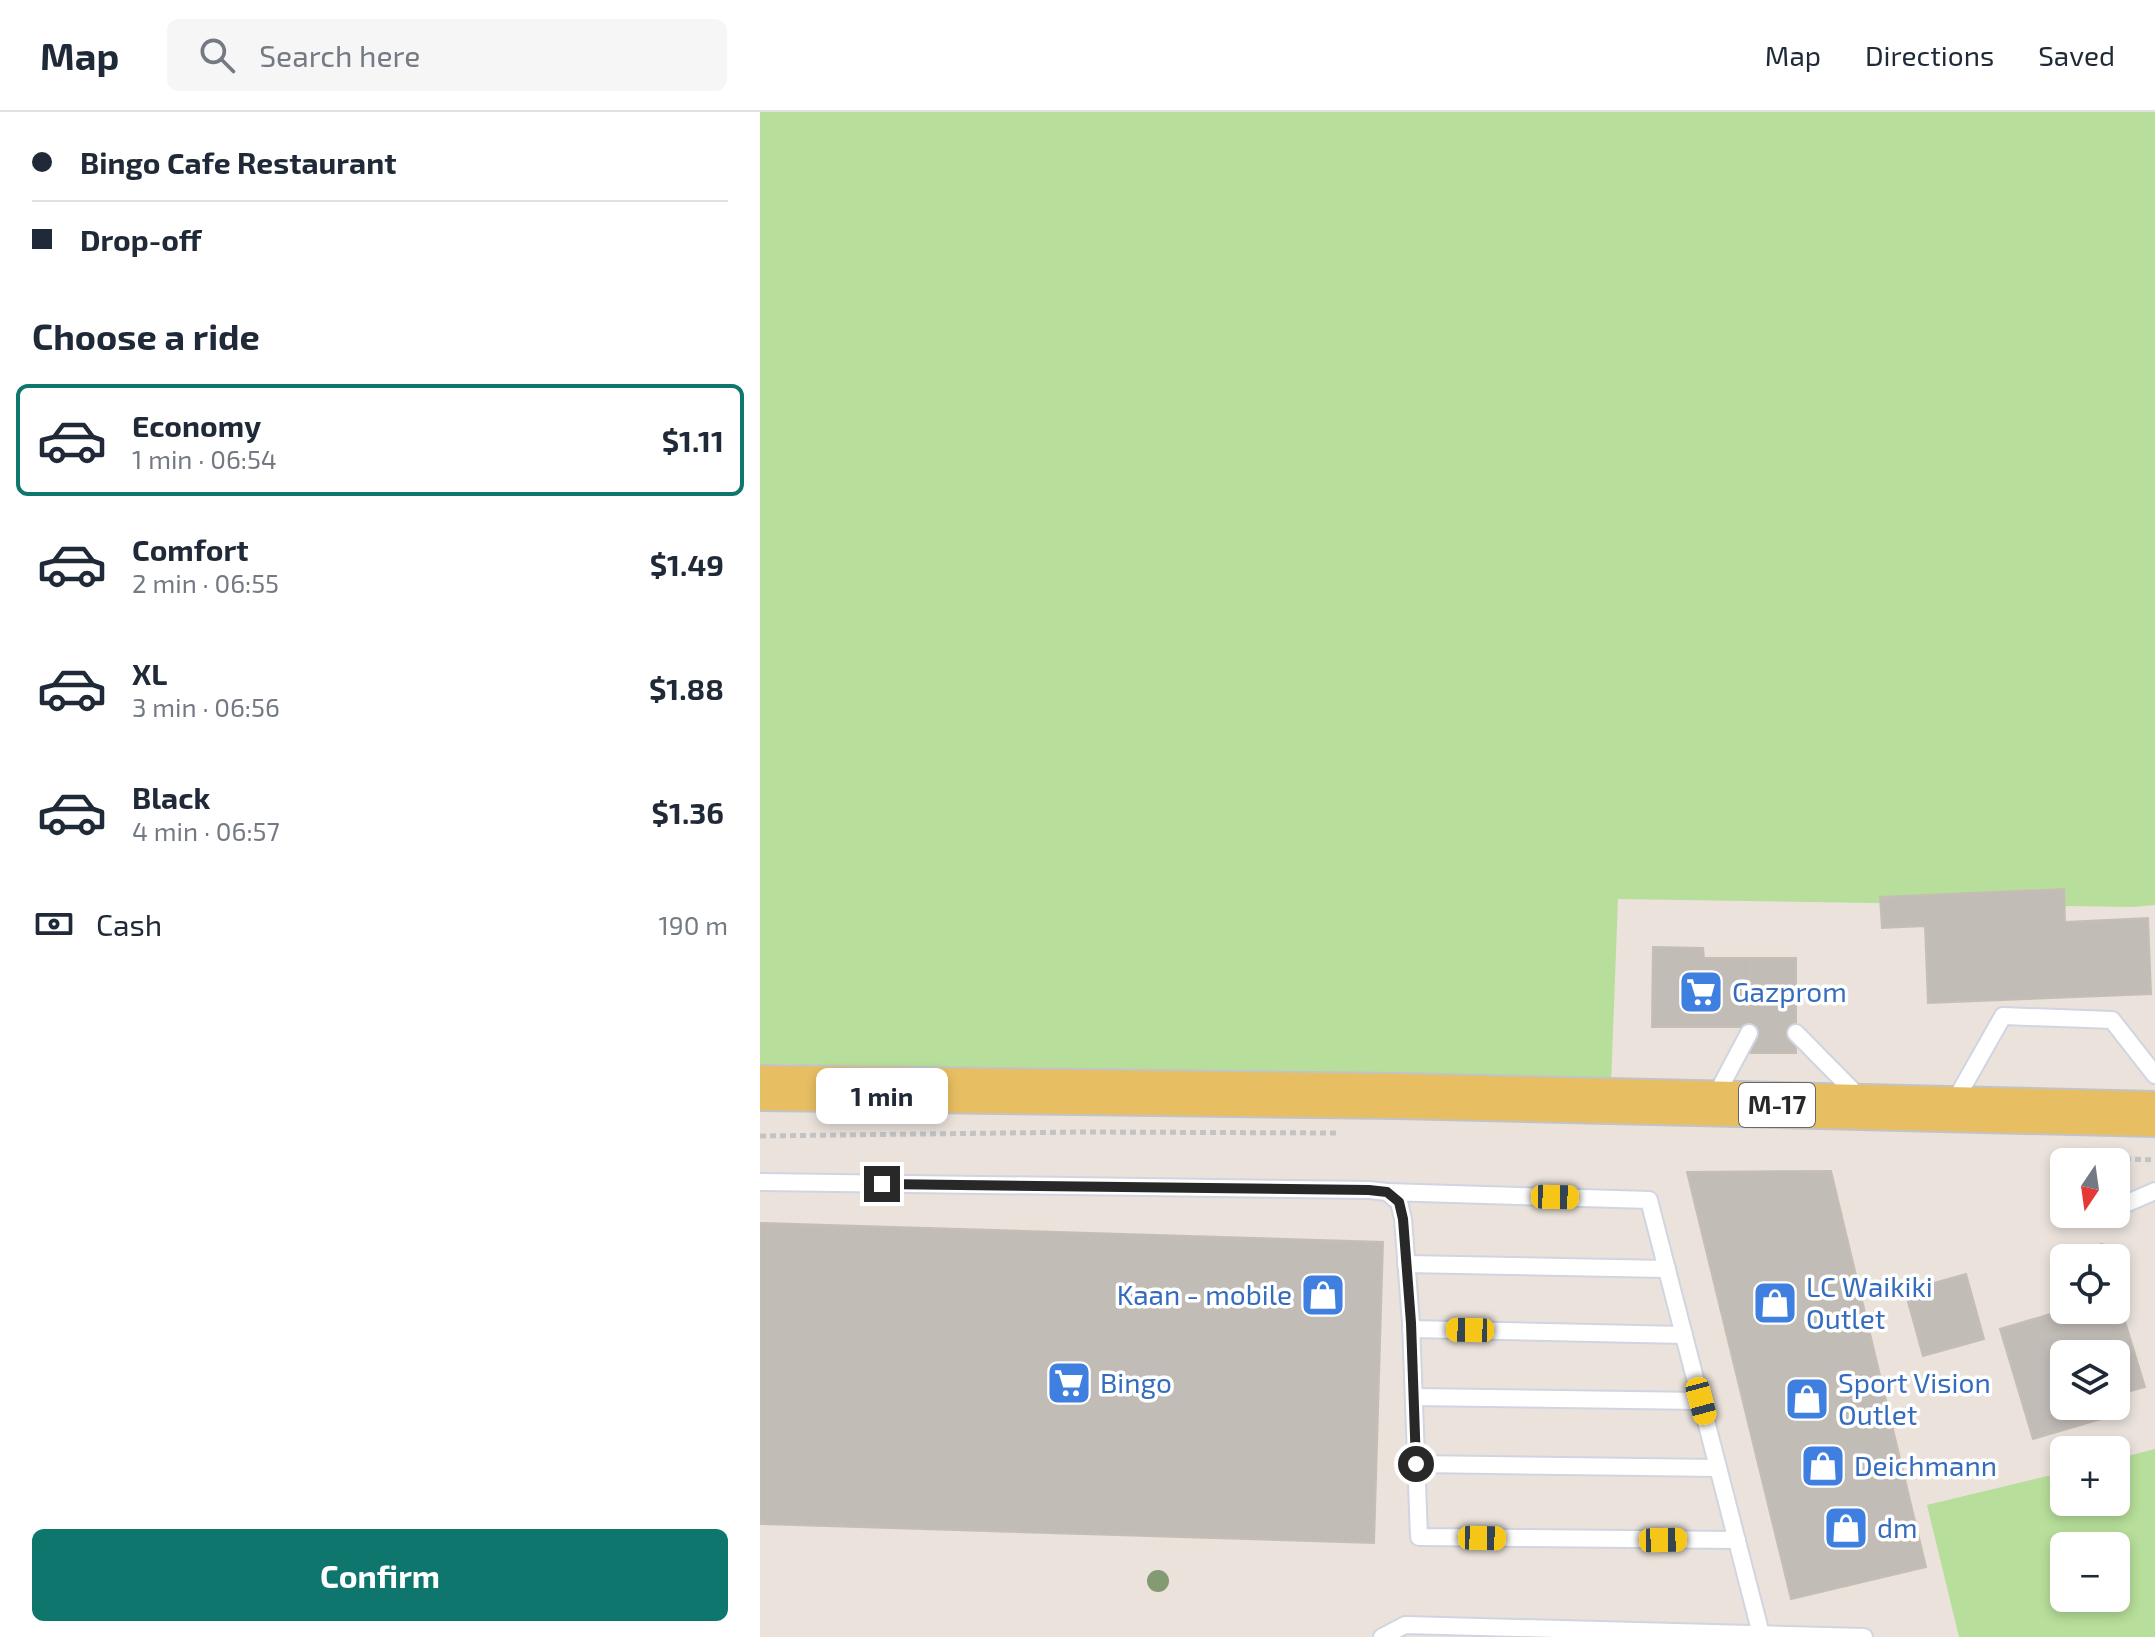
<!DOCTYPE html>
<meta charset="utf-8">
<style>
:root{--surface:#fff;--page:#f6f6f7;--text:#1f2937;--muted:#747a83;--line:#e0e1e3;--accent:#0f766e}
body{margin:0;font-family:"Exo 2",sans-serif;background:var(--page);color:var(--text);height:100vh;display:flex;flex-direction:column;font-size:30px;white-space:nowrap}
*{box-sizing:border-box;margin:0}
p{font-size:26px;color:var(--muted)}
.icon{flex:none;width:44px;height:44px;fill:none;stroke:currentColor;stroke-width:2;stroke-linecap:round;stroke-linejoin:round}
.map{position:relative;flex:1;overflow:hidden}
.details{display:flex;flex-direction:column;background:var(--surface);width:760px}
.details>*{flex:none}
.hud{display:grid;align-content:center;height:176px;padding:0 32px;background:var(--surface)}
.needle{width:52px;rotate:193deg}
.controls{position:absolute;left:1290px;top:1036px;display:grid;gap:16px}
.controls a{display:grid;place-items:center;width:80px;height:80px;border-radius:12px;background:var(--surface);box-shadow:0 4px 12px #0003;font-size:40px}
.end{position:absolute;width:36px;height:36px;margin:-18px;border:10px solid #282828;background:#fff;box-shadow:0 0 0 4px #fff}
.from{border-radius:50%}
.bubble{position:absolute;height:56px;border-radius:12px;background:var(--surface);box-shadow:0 4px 12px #0003;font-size:26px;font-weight:700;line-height:56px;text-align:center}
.car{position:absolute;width:24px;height:48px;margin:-24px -12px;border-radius:10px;box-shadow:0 0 6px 2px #0007;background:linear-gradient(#f5c518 24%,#345 0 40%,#f5c518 0 76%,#345 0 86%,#f5c518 0)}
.hud b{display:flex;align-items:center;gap:28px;height:76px;font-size:30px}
.hud b+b{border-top:2px solid var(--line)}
.hud i{width:20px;height:20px;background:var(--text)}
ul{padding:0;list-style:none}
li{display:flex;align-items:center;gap:24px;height:112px;margin:0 16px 12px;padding:0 16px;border:4px solid transparent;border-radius:12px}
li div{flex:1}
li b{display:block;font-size:30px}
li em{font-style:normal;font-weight:700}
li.current{border-color:var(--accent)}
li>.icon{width:72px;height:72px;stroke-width:1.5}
h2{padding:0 32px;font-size:36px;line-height:96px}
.pay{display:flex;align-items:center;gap:20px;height:88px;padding:0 32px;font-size:30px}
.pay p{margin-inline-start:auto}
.action{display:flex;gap:16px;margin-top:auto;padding:16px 32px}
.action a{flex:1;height:92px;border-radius:12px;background:var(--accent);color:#fff;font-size:32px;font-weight:700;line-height:92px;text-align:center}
header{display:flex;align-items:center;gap:48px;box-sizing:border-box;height:112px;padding:0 40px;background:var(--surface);border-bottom:2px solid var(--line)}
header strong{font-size:38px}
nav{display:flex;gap:44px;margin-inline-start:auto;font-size:28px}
.search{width:560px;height:72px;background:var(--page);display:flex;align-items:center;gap:20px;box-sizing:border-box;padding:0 28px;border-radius:12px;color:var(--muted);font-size:30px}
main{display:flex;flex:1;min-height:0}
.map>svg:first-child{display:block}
.green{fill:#b7de9a;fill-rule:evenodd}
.building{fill:#c2bcb7;stroke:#c5beb5;stroke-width:2}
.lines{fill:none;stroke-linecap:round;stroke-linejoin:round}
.service-casing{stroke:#d0d5e1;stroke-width:20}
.primary-casing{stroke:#c3c3c3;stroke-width:48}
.path{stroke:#c3c3c3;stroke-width:5;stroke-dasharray:6 4;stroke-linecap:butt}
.service{stroke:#fff;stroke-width:16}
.primary{stroke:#e8be62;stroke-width:44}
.tree{fill:#849a72}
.route{stroke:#282828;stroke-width:10}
.labels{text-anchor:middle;stroke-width:7;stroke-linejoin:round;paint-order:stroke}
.shield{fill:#fff;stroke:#686868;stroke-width:2}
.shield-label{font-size:26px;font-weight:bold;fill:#282828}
.shop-label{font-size:28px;fill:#366cbe;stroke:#fff;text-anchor:start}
</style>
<header>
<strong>Map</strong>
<div class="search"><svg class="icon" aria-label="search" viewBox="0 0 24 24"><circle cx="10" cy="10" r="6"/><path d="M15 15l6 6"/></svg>Search here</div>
<nav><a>Map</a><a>Directions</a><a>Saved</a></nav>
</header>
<main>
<section class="details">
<div class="hud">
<b><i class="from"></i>Bingo Cafe Restaurant</b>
<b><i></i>Drop-off</b>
</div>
<h2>Choose a ride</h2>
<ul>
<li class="current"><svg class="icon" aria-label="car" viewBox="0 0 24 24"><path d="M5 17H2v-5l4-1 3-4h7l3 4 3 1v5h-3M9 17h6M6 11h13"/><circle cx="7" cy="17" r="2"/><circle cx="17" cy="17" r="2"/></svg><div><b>Economy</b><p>1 min · 06:54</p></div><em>$1.11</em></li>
<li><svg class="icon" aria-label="car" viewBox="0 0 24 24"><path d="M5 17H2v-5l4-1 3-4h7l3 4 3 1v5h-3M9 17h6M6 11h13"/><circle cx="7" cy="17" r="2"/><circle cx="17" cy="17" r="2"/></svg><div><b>Comfort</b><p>2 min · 06:55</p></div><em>$1.49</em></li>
<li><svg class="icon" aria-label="car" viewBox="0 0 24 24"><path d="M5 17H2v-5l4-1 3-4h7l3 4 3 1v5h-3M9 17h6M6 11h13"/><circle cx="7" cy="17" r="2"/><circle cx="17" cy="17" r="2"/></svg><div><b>XL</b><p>3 min · 06:56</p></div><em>$1.88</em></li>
<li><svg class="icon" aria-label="car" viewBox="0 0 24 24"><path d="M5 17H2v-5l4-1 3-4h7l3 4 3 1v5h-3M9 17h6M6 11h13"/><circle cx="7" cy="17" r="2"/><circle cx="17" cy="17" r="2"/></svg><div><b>Black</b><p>4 min · 06:57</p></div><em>$1.36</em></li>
</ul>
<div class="pay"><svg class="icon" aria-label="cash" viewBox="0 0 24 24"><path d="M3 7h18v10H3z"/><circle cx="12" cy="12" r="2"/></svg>Cash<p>190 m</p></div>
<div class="action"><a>Confirm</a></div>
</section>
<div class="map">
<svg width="1395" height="1525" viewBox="0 0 1395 1525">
<rect width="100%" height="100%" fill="#eae2db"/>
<!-- green -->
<g class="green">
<path d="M0,0h1395v793l-22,2 -515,-8 -7,185 -851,-20z"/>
<path d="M1395,1337v188h-196l-32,-132 137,-33v30h52v-43zM1304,1434h52v52h-52z"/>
</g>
<!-- building -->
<g class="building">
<path d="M1304,777l1,33 83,-4 3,76 -223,9 -3,-77 -43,2 -2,-31z"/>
<path d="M893,835l50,1 1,10h46v69h-98z"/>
<path d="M990,846h46v95h-47z"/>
<path d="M1071,1059l95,396 -135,32 -104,-427z"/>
<path d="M0,1111l623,19 -9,301 -614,-19z"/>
<path d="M1342,1132l4,14h-42v18l-6,-19z"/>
<path d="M1206,1162l18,65 -61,17 -18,-65z"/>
<path d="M1356,1180l29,95 -29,8v-41h-52v52h44l3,10 -78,23 -33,-110 64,-19h52z"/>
</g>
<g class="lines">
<!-- service casing -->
<g class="service-casing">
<g id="service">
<path d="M1036,921l66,67"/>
<path d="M954,987l35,-66"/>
<path d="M1192,994l51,-90 109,4 43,55"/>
<path d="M0,1070l609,8 18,2 12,10 4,17 8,104 8,214 318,3"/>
<path d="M627,1080l262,8 112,434"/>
<path d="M1356,1096l39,-17"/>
<path d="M1341,1102h1"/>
<path d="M646,1152l261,5"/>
<path d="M651,1217l273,6"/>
<path d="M654,1285l287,4"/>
<path d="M656,1352l302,4"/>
<path d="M622,1525l23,-12 459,12"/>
</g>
</g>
<!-- primary casing -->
<g class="primary-casing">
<path id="primary" d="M0,976l638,8 757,18"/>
</g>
<!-- path -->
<g class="path">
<path d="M0,1024l320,-4 259,1"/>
<path d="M1326,1038l43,9 26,1"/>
</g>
<!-- service -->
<use href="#service" class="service"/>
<!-- primary -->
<use href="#primary" class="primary"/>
</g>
<!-- trees -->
<circle class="tree" cx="398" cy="1469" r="11"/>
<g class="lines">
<!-- route -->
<path class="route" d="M122,1072l487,6 18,2 12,10 4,17 8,104 5,141"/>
</g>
<!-- icons -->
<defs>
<g id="supermarket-square" transform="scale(2.3)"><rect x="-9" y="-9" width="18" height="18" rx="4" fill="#3f7fe0" stroke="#fff"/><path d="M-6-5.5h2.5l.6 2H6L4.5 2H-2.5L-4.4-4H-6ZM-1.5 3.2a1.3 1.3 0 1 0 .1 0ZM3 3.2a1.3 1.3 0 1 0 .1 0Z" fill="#fff"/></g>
<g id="shop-square" transform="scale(2.3)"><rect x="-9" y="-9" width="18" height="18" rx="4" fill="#3f7fe0" stroke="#fff"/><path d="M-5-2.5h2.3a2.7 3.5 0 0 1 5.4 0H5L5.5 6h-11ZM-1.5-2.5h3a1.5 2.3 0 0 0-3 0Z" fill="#fff"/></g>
</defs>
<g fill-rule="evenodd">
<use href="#supermarket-square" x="941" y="880"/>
<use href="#shop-square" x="563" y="1183"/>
<use href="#shop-square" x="1015" y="1191"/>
<use href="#supermarket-square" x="309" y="1271"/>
<use href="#shop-square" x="1047" y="1287"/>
<use href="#shop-square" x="1063" y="1354"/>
<use href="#shop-square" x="1086" y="1416"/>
</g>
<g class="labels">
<!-- shield labels -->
<rect class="shield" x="979" y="971" width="76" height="44" rx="6"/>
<g class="shield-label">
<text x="1017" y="1002">M-17</text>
</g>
<!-- shop labels -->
<g class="shop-label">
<text x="972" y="890">Gazprom</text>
<text x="1046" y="1185">LC Waikiki<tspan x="1046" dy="32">Outlet</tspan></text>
<text x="532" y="1193" text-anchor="end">Kaan - mobile</text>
<text x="340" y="1281">Bingo</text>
<text x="1078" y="1281">Sport Vision<tspan x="1078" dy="32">Outlet</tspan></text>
<text x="1094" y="1364">Deichmann</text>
<text x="1117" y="1426">dm</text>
</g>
</g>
</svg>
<div class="controls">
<a><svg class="needle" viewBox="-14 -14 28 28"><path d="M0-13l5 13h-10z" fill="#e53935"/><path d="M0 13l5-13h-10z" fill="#747a83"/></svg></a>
<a><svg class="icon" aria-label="locate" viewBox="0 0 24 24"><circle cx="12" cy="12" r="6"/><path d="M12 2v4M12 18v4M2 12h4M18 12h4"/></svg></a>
<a><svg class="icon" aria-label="layers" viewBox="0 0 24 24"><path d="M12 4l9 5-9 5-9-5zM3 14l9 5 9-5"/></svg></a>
<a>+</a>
<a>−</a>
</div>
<i class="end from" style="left:656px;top:1352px"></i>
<i class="end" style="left:122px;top:1072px"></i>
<div class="bubble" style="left:56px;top:956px;width:132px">1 min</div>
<i class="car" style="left:795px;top:1085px;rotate:91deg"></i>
<i class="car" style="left:710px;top:1218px;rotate:271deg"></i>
<i class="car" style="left:941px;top:1289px;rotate:165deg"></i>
<i class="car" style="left:722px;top:1426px;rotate:91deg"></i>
<i class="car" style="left:903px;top:1428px;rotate:89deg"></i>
</div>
</main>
